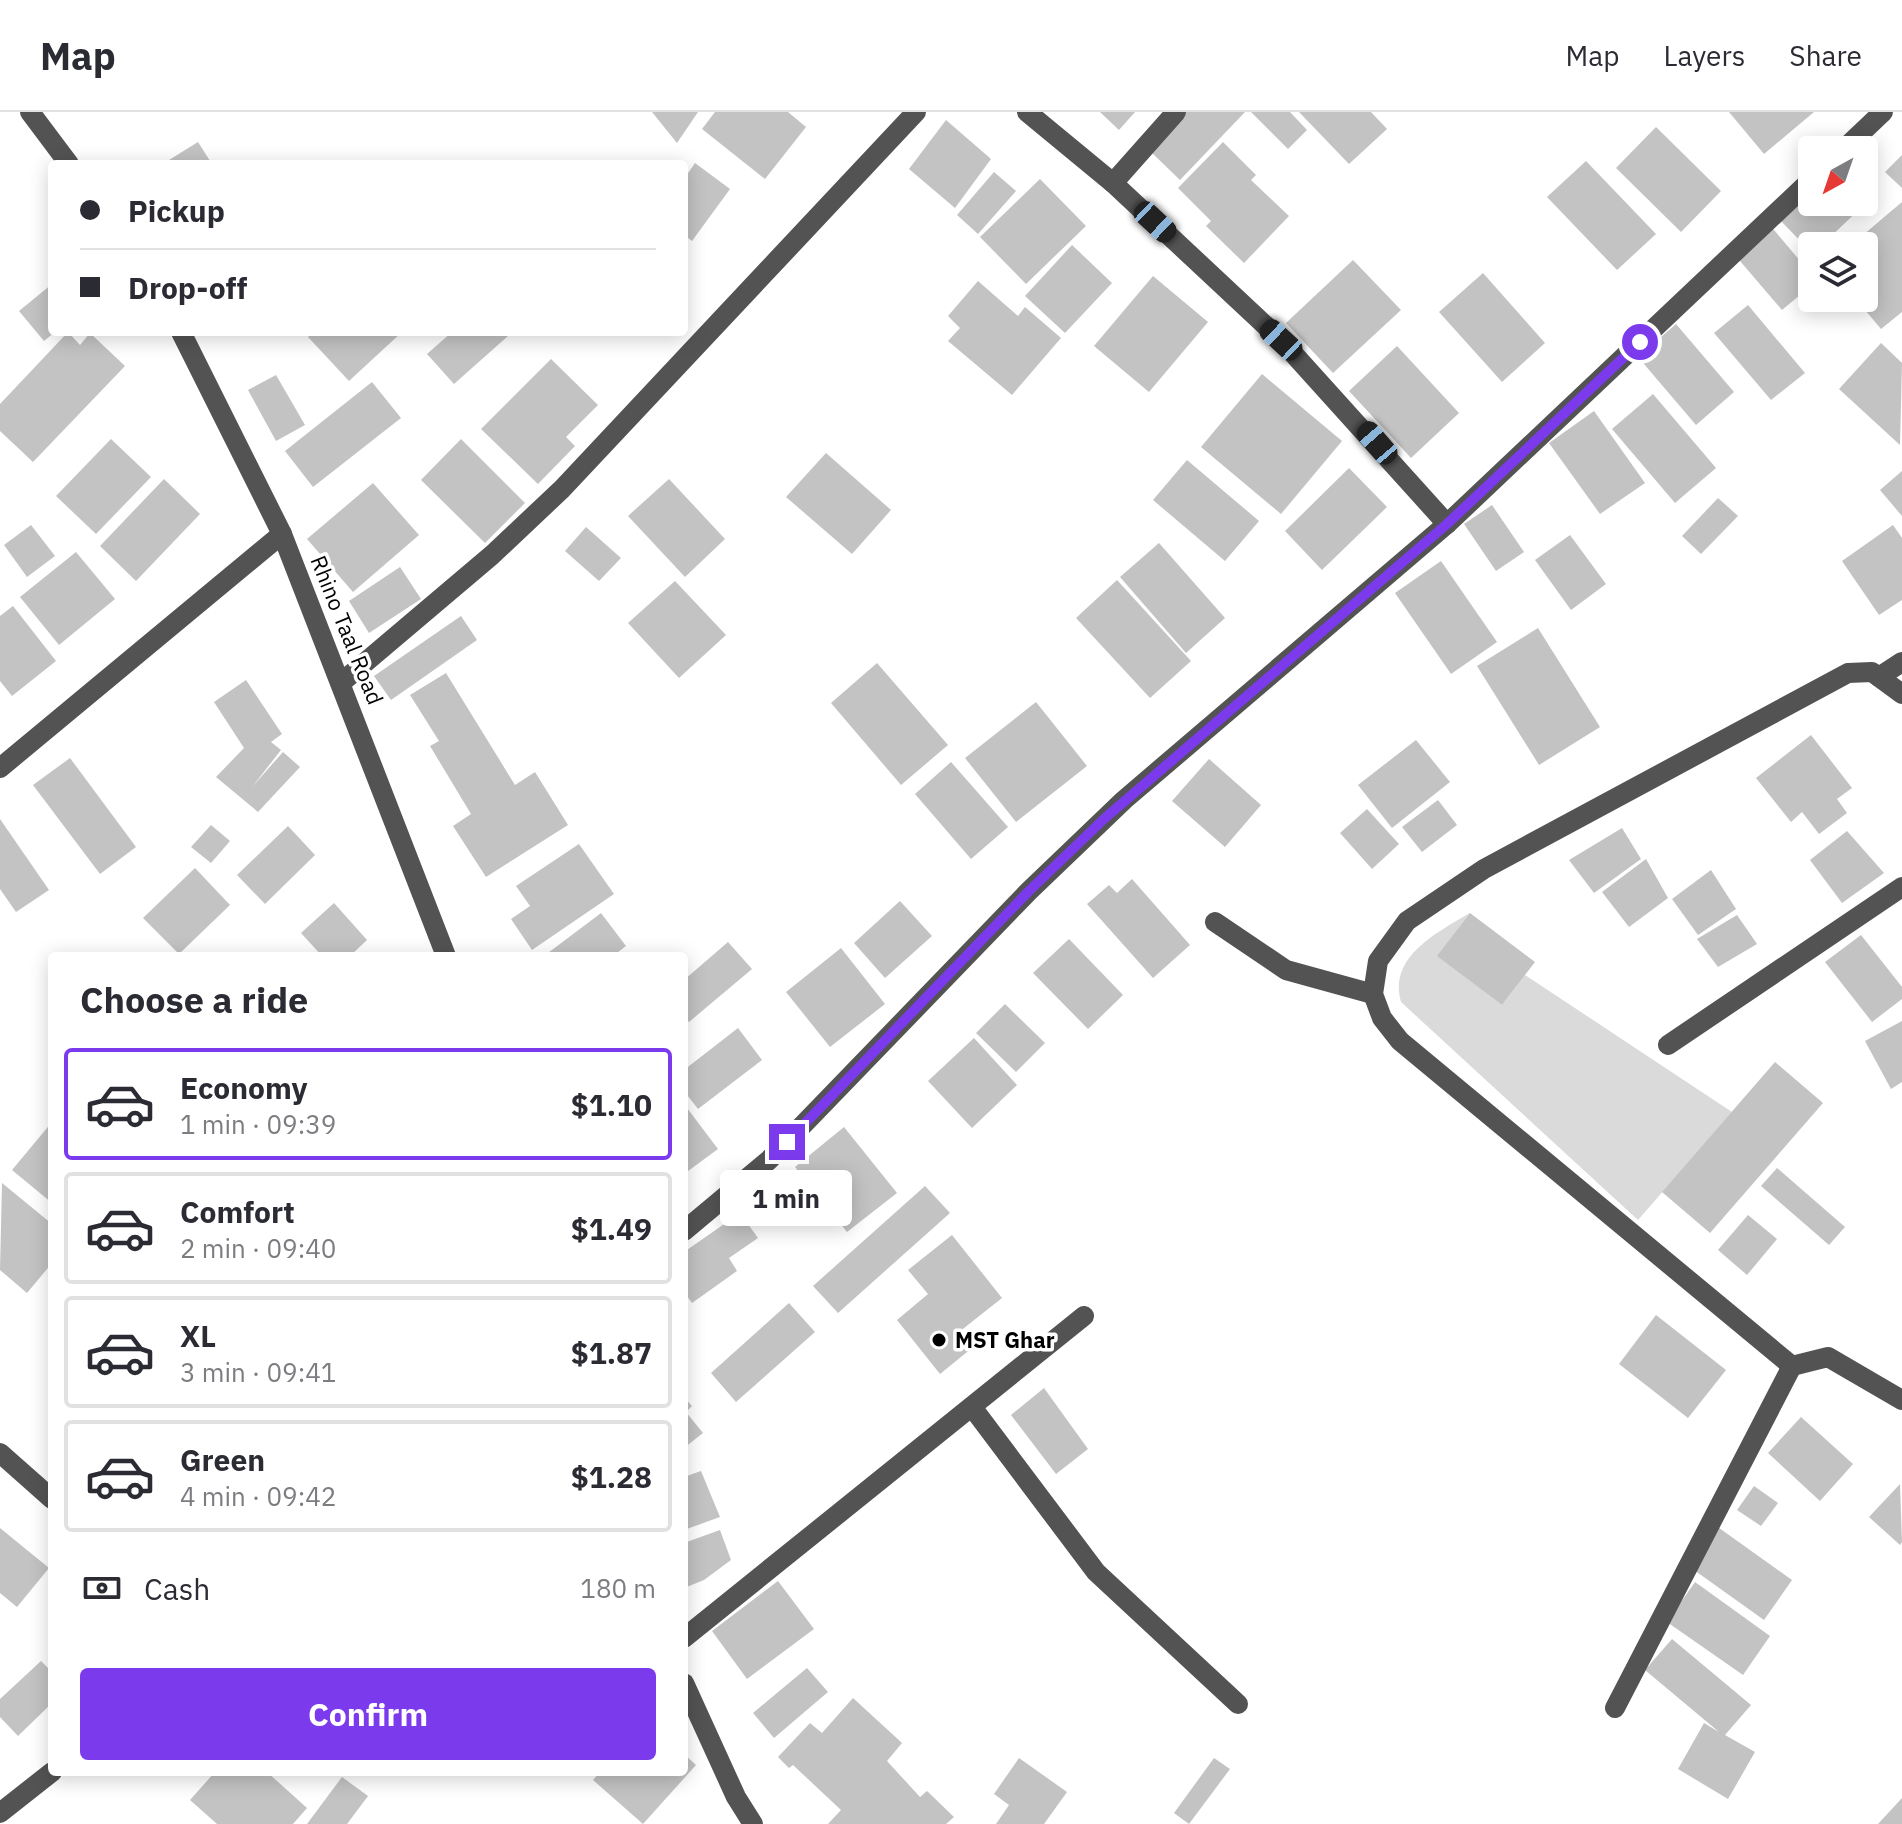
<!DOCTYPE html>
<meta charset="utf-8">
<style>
:root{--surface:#fff;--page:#f2f2f3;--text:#2b2b33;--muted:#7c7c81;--line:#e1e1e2;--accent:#7c3aed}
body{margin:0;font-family:"IBM Plex Sans",sans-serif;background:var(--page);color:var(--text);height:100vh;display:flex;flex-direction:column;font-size:30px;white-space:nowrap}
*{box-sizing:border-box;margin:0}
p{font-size:26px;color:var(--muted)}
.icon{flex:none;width:44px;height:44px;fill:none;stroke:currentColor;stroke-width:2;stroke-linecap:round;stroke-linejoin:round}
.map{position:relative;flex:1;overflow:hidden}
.details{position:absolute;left:48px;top:840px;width:640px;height:824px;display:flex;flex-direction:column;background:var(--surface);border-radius:8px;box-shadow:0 4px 20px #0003}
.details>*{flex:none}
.top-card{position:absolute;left:48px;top:48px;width:640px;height:176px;border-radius:8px;box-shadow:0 4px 20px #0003;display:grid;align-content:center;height:176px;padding:0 32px;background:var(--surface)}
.needle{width:52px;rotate:220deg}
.tools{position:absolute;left:1798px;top:24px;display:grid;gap:16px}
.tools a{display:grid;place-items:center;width:80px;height:80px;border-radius:8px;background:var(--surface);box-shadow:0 4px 20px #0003;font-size:40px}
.end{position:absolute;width:36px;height:36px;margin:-18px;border:10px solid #7c3aed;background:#fff;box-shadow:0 0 0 4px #fff}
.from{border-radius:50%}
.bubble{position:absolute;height:56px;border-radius:8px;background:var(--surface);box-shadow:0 4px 20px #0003;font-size:26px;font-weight:700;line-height:56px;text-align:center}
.car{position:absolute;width:24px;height:48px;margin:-24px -12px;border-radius:10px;box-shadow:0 0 6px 2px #0007;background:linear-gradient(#222 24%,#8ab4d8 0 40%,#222 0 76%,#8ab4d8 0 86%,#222 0)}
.top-card b{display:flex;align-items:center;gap:28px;height:76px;font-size:30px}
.top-card b+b{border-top:2px solid var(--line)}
.top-card i{width:20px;height:20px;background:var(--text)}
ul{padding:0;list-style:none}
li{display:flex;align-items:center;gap:24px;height:112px;margin:0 16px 12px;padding:0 16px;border:4px solid var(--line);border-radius:8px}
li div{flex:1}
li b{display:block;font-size:30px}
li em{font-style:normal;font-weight:700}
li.selected{border-color:var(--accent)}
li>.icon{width:72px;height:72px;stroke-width:1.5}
h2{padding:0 32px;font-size:36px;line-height:96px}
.pay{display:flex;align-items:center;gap:20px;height:88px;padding:0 32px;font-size:30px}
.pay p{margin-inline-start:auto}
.action{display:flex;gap:16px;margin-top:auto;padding:16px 32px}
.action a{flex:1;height:92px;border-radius:8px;background:var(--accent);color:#fff;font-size:32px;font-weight:700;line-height:92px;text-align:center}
header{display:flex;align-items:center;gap:48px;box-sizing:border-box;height:112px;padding:0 40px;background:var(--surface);border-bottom:2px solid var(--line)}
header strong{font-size:38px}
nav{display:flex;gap:44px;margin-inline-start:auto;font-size:28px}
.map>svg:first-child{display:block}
.green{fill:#dadada}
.building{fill:#c3c3c3}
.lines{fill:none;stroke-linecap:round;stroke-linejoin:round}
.minor{stroke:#535353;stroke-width:20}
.route{stroke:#7c3aed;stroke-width:10}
.poi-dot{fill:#000;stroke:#fff;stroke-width:3}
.labels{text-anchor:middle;stroke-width:7;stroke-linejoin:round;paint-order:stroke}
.street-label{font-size:22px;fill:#000;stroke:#fff}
.poi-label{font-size:22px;font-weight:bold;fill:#000;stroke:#fff;text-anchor:start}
</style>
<header>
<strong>Map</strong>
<nav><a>Map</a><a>Layers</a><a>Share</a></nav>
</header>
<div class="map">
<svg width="1902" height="1712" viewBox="0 0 1902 1712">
<rect width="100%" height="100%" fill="#fff"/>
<!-- green -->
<path class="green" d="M1470,801l-32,43 64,49 23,-30 207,137 -94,108 -237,-218c-13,-45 35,-69 69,-89z"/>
<!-- building -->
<g class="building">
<path d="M652,0h46l-21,31z"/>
<path d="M715,0h73l18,15 -41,52 -63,-50z"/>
<path d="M1100,0h35l-16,18z"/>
<path d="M1186,0h59l-65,68 -31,-30z"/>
<path d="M1251,0h39l17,18 -19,19z"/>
<path d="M1299,0h72l16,17 -38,35z"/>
<path d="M1729,0h85l-50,42z"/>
<path d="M946,8l45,39 -36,49 -46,-39z"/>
<path d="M1656,15l65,64 -40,41 -65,-64z"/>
<path d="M198,30l14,22h-40l-3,-4z"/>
<path d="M1223,30l33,33 -5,5 38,36 -45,47 -38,-37 5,-5 -33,-33z"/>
<path d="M1902,43v33l-17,-16z"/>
<path d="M1586,49l70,73 -39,36 -70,-73z"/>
<path d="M695,51l35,26 -38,52 -8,-6v-56z"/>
<path d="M994,60l22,19 -38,43 -21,-19z"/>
<path d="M1040,67l46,47 -60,58 -46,-47z"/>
<path d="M1812,67v23h52v-7l5,5 -48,46h-9v7l-37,-38z"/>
<path d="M1902,90v110l-21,17 -26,-31h9v-52h-14z"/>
<path d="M1769,112l43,51v10l-30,25 -48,-56z"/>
<path d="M1072,133l40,38 -47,50 -40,-37z"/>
<path d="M1353,148l48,50 -68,63 -47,-50z"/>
<path d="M1483,161l62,70 -43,39 -63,-70z"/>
<path d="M1153,164l55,46 -59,70 -55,-46z"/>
<path d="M978,169l40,35 7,-9 36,31 -49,57 -64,-54 12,-13 -12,-12z"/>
<path d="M52,172v48h3l-11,9 -25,-30z"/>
<path d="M1748,193l57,68 -34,27 -57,-67z"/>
<path d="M1676,212l58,68 -38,33 -58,-68z"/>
<path d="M68,220l12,13 10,-12 35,33 -92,96 -33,-31v-27z"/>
<path d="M314,220h88l-53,49 -41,-44z"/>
<path d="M452,220h52l4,4 -54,48 -27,-30z"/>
<path d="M1881,231l21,20 -2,82 -61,-56z"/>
<path d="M1397,234l62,67 -48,45 -62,-67z"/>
<path d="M551,247l47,46 -32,32 9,9 -37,38 -57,-55z"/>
<path d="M1262,262l80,67 -61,73 -80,-67z"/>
<path d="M276,263l29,50 -29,16 -28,-51z"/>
<path d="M372,270l29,36 -88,69 -28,-36z"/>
<path d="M1653,282l63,74 -41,35 -63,-74z"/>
<path d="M1594,299l51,72 -45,31 -51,-71z"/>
<path d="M111,327l40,38 -55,57 -40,-38z"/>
<path d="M461,327l64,64 -40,40 -64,-63z"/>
<path d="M826,341l65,57 -39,44 -66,-57z"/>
<path d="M1187,348l72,61 -34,40 -72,-61z"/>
<path d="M1349,356l38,39 -65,63 -37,-39z"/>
<path d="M1902,359v45l-22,-26z"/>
<path d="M164,367l36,35 -64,67 -36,-35z"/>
<path d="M669,367l56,60 -40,38 -57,-61z"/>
<path d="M373,371l46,52 -66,57 -46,-53z"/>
<path d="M1718,386l20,18 -37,38 -19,-18z"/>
<path d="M1492,393l32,47 -28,19 -32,-47z"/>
<path d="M31,413l24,31 -28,21 -23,-32z"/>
<path d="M1893,413l9,13v62l-23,15 -37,-54z"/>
<path d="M586,415l35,31 -22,23 -34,-30z"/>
<path d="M1570,423l36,49 -35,26 -36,-50z"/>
<path d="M1159,431l66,75 -39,35 -66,-76z"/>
<path d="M76,440l39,47 -56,46 -39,-48z"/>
<path d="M1441,449l56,81 -46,32 -56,-81z"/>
<path d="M400,455l21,32 -52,34 -20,-32z"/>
<path d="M1117,468l74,81 -41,37 -74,-80z"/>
<path d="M675,469l51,54 -47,43 -51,-55z"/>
<path d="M13,494l43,55 -44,35 -12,-15v-65z"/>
<path d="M461,504l16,24 -86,60 -17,-24z"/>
<path d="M1538,516l62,99 -61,38 -62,-99z"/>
<path d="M877,551l71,82 -47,40 -70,-82z"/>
<path d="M446,561l69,112 20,-13 33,53 -82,52 -33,-51 18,-12 -41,-68 9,-5 -29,-46z"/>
<path d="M246,568l36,54 -11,8 10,8 -29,37 31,-35 17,15 -42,45 -42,-35 28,-29 -30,-46z"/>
<path d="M1036,590l51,64 -71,56 -51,-64z"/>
<path d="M1811,623l41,53 -15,11 10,14 -28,21 -17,-22 -11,10 -35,-44z"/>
<path d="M1416,628l34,42 -58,46 -34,-43z"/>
<path d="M70,646l66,89 -36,27 -67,-89z"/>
<path d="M1209,647l52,46 -36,42 -53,-46z"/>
<path d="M951,650l57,65 -37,32 -56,-65z"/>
<path d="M1438,688l19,25 -35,27 -20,-25z"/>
<path d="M1367,697l32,35 -27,25 -32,-36z"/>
<path d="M0,707l49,71 -33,22 -16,-23z"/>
<path d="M211,713l19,16 -19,22 -20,-16z"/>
<path d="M288,714l27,29 -50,49 -28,-29z"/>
<path d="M1622,716l19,31 -47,34 -25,-33z"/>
<path d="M1847,719l37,42 -42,30 -32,-43z"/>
<path d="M579,732l35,50 -82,56 -21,-31 19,-13 -14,-20z"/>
<path d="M1646,747l22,39 -39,29 -27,-35z"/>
<path d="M195,756l35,37 -51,49 -36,-36z"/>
<path d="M1711,758l25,39 -38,26 -26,-36z"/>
<path d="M1132,767l58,66 -37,33 -66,-74 22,-19 8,8z"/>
<path d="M900,789l32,35 -47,42 -31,-35z"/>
<path d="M334,791l33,37 -17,16h-28l-21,-23z"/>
<path d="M601,801l25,33 -13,10h-69z"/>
<path d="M1470,801l65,49 -33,43 -65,-49z"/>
<path d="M1737,803l20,29 -39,23 -21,-28z"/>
<path d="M1861,823l41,52v12l-30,23 -47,-60z"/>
<path d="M1069,827l54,56 -35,34 -55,-56z"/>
<path d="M728,830l24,27 -63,53 -5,-5v-37z"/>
<path d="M841,836l44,56 -55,43 -44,-55z"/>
<path d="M1005,892l40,39 -29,29 -40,-39z"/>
<path d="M1902,909v61l-11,7 -26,-48z"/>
<path d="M738,916l24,32 -64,49 -14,-18v-21z"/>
<path d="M974,926l43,47 -45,43 -44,-47z"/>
<path d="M1775,950l48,41 -113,130 -48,-41z"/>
<path d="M684,992l34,45 -34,25z"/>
<path d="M52,1010v81l-40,-33z"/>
<path d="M844,1015l53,66 -50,39 -52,-65z"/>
<path d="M1777,1056l68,59 -16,18 -68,-59z"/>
<path d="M2,1071l50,41v39l-25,30 -27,-23z"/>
<path d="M925,1074l25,27 -112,100 -25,-27z"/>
<path d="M740,1101l18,25 -29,20 8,13 -45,32 -8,-11v-40z"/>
<path d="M1748,1103l29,24 -30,36 -29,-25z"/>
<path d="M952,1123l50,63 -43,34 13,16 -32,26 -43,-54 31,-26 -20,-24z"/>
<path d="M789,1191l26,29 -79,70 -25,-29z"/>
<path d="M1656,1203l70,55 -38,48 -69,-54z"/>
<path d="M1044,1276l44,61 -32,25 -45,-59z"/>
<path d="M684,1285l8,9 -6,6 17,21 -19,15z"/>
<path d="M1801,1305l52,47 -33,37 -52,-48z"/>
<path d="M701,1359l19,46 -36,13v-53z"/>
<path d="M1900,1372l2,58 -2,3 -31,-28z"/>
<path d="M1754,1374l24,17 -17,23 -24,-16z"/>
<path d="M1715,1413l77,55 -28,40 -77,-55z"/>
<path d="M0,1416l49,40 -32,39 -17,-14z"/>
<path d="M720,1418l11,30 -27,20 -20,8v-45z"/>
<path d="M778,1469l36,48 -67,50 -35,-48z"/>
<path d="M1695,1470l75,54 -27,39 -76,-53z"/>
<path d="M1672,1527l79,66 -26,30 30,17 -27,47 -50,-30 26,-46 15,9 -74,-62z"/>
<path d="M41,1549l11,11v31l-34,33 -18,-19v-18z"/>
<path d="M807,1556l21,24 -54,46 -21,-25z"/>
<path d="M853,1586l49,45 -15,18 33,36 7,-6 27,26 -8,7h-118l13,-14 -48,-45 -4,3 -11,-11 32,-34 12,10z"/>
<path d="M684,1642l12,11 -53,59 -50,-44 7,-8h84z"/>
<path d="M1019,1646l48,34 -23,32h-48l13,-19 -15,-11z"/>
<path d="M1214,1646l16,11 -41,55 -15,-11z"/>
<path d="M215,1660h52l40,36 -14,16h-76l-27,-24z"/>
<path d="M342,1665l26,19 -21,28h-40z"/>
<path d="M1902,1686v26h-24z"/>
</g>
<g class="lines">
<!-- minor -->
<g class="minor">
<path d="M30,0l39,52"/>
<path d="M1027,0l86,71 168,157 166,184"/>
<path d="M1843,38l40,-38"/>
<path d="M1113,71l63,-71"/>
<path d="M181,220l101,202 164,422"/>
<path d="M1879,565l23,-15"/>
<path d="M342,570l150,-127 70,-66 354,-377"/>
<path d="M1902,582l-30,-22 -24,1 -364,196 -77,52 -29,40 -5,33 9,24 18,23 392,325 36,-9 74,43"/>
<path d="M0,656l282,-234"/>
<path d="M1215,810l71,48 87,24"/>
<path d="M1668,933l234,-158"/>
<path d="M684,1119l85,-71 260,-269 95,-91 323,-276 365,-345"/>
<path d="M972,1295l124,165 142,132"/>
<path d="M0,1341l52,46"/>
<path d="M684,1526l400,-322"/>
<path d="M684,1571l52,114 17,27"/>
<path d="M1615,1596l177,-342"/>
<path d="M0,1701l52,-41"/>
</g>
</g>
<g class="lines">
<!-- route -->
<path class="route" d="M787,1030l242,-251 76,-73 342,-294 193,-182"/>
</g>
<!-- markers -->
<circle class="poi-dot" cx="939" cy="1228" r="8"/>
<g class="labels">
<!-- street labels -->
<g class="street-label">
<text transform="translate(347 518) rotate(68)" y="8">Rhino Taal Road</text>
</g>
<!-- poi labels -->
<g class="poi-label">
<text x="955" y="1236">MST Ghar</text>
</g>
</g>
</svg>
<div class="tools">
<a><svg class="needle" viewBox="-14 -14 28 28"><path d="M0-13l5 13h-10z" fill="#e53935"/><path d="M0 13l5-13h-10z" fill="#7c7c81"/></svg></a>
<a><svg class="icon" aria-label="layers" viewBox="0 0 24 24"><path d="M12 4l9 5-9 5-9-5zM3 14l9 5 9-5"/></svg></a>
</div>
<i class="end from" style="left:1640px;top:230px"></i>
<i class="end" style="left:787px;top:1030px"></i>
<div class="bubble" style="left:720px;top:1058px;width:132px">1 min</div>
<i class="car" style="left:1155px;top:110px;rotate:133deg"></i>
<i class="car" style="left:1281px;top:228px;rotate:313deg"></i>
<i class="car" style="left:1377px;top:331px;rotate:319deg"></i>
<div class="top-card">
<b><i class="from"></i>Pickup</b>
<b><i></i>Drop-off</b>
</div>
<section class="details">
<h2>Choose a ride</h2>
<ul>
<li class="selected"><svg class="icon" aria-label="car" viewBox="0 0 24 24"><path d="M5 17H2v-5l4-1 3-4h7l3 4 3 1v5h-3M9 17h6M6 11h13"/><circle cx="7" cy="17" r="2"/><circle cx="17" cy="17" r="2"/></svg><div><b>Economy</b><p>1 min · 09:39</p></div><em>$1.10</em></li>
<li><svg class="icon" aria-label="car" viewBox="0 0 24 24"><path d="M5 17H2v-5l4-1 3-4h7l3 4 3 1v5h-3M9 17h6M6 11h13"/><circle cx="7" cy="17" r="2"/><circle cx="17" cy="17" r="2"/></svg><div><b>Comfort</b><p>2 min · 09:40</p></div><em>$1.49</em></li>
<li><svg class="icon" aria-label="car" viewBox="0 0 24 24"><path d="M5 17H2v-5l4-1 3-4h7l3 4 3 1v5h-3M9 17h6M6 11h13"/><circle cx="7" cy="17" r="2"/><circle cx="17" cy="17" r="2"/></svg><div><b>XL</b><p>3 min · 09:41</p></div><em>$1.87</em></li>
<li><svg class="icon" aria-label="car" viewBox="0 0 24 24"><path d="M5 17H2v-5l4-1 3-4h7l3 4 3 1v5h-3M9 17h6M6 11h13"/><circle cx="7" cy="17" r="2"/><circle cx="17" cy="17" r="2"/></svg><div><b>Green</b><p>4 min · 09:42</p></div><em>$1.28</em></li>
</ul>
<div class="pay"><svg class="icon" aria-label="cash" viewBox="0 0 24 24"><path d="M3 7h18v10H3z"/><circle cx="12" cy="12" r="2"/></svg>Cash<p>180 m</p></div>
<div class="action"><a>Confirm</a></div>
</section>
</div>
